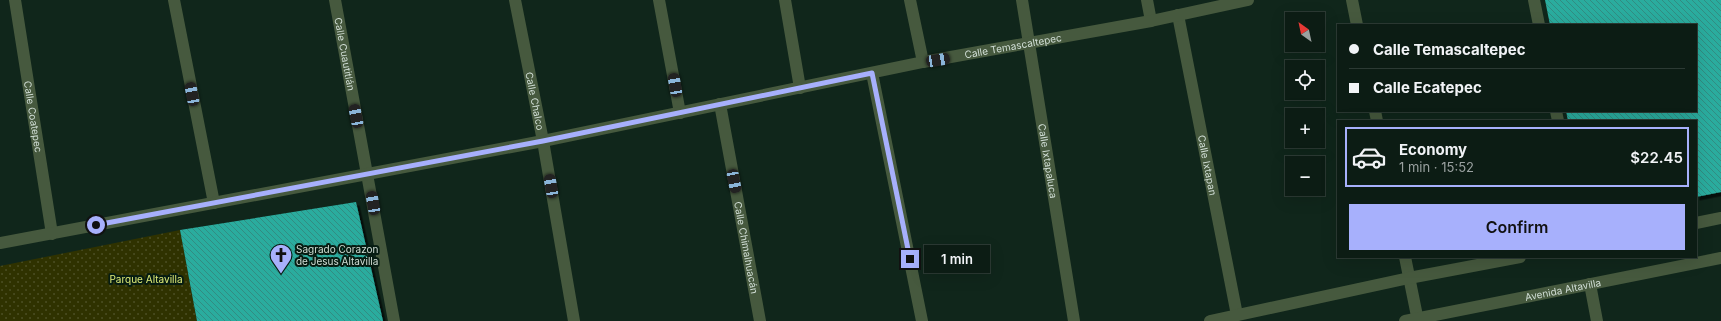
<!DOCTYPE html>
<meta charset="utf-8">
<style>
:root{--surface:#0c1c14;--page:#15251d;--text:#f1f3f6;--muted:#9aa1a0;--line:#2c3a34;--accent:#a7b0fc}
body{margin:0;font-family:Inter,sans-serif;background:var(--page);color:var(--text);height:100vh;display:flex;flex-direction:column;font-size:15px;white-space:nowrap}
*{box-sizing:border-box;margin:0}
p{font-size:13px;color:var(--muted)}
.icon{flex:none;width:22px;height:22px;fill:none;stroke:currentColor;stroke-width:2;stroke-linecap:round;stroke-linejoin:round}
.map{position:relative;flex:1;overflow:hidden}
.side{position:absolute;left:1337px;top:120px;width:360px;height:138px;display:flex;flex-direction:column;background:var(--surface);border-radius:0px;box-shadow:0 4px 16px #0002,0 0 0 1px var(--line)}
.side>*{flex:none}
.top-card{position:absolute;left:1337px;top:24px;width:360px;height:88px;border-radius:0px;box-shadow:0 4px 16px #0002,0 0 0 1px var(--line);display:grid;align-content:center;height:88px;padding:0 12px;background:var(--surface)}
.needle{width:26px;rotate:327deg}
.tools{position:absolute;left:1285px;top:12px;display:grid;gap:8px}
.tools a{display:grid;place-items:center;width:40px;height:40px;border-radius:0px;background:var(--surface);box-shadow:0 4px 16px #0002,0 0 0 1px var(--line);font-size:20px}
.end{position:absolute;width:18px;height:18px;margin:-9px;border:5px solid #a7b0fc;background:#111;box-shadow:0 0 0 2px #111}
.from{border-radius:50%}
.bubble{position:absolute;height:28px;border-radius:0px;background:var(--surface);box-shadow:0 4px 16px #0002,0 0 0 1px var(--line);font-size:13px;font-weight:600;line-height:28px;text-align:center}
.car{position:absolute;width:12px;height:24px;margin:-12px -6px;border-radius:5px;box-shadow:0 0 3px 1px #0007;background:linear-gradient(#222 24%,#8ab4d8 0 40%,#222 0 76%,#8ab4d8 0 86%,#222 0)}
.top-card b{display:flex;align-items:center;gap:14px;height:38px;font-size:15px}
.top-card b+b{border-top:1px solid var(--line)}
.top-card i{width:10px;height:10px;background:var(--text)}
ul{padding:7px 0 0;list-style:none}
li{display:flex;align-items:center;gap:12px;height:60px;margin:0 8px 6px;padding:0 4px;border:2px solid transparent;border-radius:0px}
li div{flex:1}
li b{display:block;font-size:15px}
li em{font-style:normal;font-weight:600}
li.on{border-color:var(--accent)}
li>.icon{width:36px;height:36px;stroke-width:1.5}
.cta{display:flex;gap:8px;margin-top:auto;padding:8px 12px}
.cta a{flex:1;height:46px;border-radius:0px;background:var(--accent);color:#111;font-size:16px;font-weight:600;line-height:46px;text-align:center}
.map>svg:first-child{display:block}
.park{fill:url(#park-dots)}
.building{fill:url(#building-back-hatch);filter:url(#shadow)}
.lines{fill:none;stroke-linecap:round;stroke-linejoin:round}
.minor{stroke:#46593e;stroke-width:12}
.route{stroke:#a7b0fc;stroke-width:5}
.labels{text-anchor:middle;stroke-width:4;stroke-linejoin:round;paint-order:stroke}
.street-label{font-size:10px;fill:#d1ded6;stroke:#061c12}
.poi-label{font-size:10px;fill:#d1ded6;stroke:#061c12;text-anchor:start}
.park-label{font-size:10px;fill:#dfeb78;stroke:#061c12}
</style>
<div class="map">
<svg width="1721" height="321" viewBox="0 0 1721 321">
<defs>
<pattern id="park-dots" width="8" height="8" patternUnits="userSpaceOnUse"><rect width="8" height="8" fill="#2f3200"/><path d="M2 2h.1M6 6h.1" fill="none" stroke="#4c4f24" stroke-width="1.8" stroke-linecap="round"/></pattern>
<pattern id="building-back-hatch" width="6" height="6" patternUnits="userSpaceOnUse"><rect width="6" height="6" fill="#29ac9e"/><path d="M-1 5l2 2M0 0l6 6M5-1l2 2" fill="none" stroke="#308c82"/></pattern>
<filter id="shadow"><feDropShadow dx="3.5" dy="3.5" stdDeviation="0" flood-color="#0009"/></filter>
</defs>
<rect width="100%" height="100%" fill="#10261b"/>
<!-- park -->
<path class="park" d="M180,230l17,91h-197v-55z"/>
<!-- building -->
<g class="building">
<path d="M1545,0h176v192l-25,5v-76h-128l-2,-10h130v-86h-146z"/>
<path d="M356,202l27,119h-186l-17,-91z"/>
</g>
<g class="lines">
<!-- minor -->
<g class="minor">
<path id="s1" d="M15,0l37,234"/>
<path d="M174,0l40,203"/>
<path id="s2" d="M335,0l59,321"/>
<path id="s3" d="M515,0l28,141 31,180"/>
<path d="M659,0l21,113"/>
<path d="M785,0l15,88"/>
<path d="M910,0l13,62"/>
<path id="s4" d="M1022,0l52,321"/>
<path d="M1147,0l4,21"/>
<path d="M1352,0l5,25"/>
<path d="M1534,0l5,25"/>
<path id="s5" d="M1178,15l59,300"/>
<path d="M872,73l50,248"/>
<path id="s6" d="M720,104l40,217"/>
<path d="M1375,111l2,10"/>
<path d="M1556,111l2,10"/>
<path d="M1696,223l25,-5"/>
<path id="s7" d="M0,243l543,-102 380,-79 228,-41 97,-21"/>
<path d="M1405,257l13,64"/>
<path d="M1590,284l7,37"/>
<path d="M1210,321l199,-43 111,-21"/>
<path id="s8" d="M1405,321l316,-63"/>
</g>
</g>
<g class="lines">
<!-- route -->
<path class="route" d="M96,225l447,-84 329,-68 38,186"/>
</g>
<!-- icons -->
<defs>
<g id="church-pin" transform="scale(1.15)"><path d="M0 17L-7.5 6A9.5 9.5 0 1 1 7.5 6Z" fill="#a7b0fc" stroke="#061c12"/><path d="M-1.2-6h2.4v3.5h3.3v2.4h-3.3V6h-2.4V-.1h-3.3v-2.4h3.3Z" fill="#111"/></g>
</defs>
<g fill-rule="evenodd">
<use href="#church-pin" x="281" y="255"/>
</g>
<g class="labels">
<!-- street labels -->
<g class="street-label">
<text dy="4" stroke="none"><textPath href="#s7" startOffset="1032">Calle Temascaltepec</textPath></text>
<text dy="4" stroke="none"><textPath href="#s2" startOffset="55">Calle Cuautitlán</textPath></text>
<text dy="4" stroke="none"><textPath href="#s3" startOffset="103">Calle Chalco</textPath></text>
<text dy="4" stroke="none"><textPath href="#s1" startOffset="118">Calle Coatepec</textPath></text>
<text dy="4" stroke="none"><textPath href="#s4" startOffset="163">Calle Ixtapaluca</textPath></text>
<text dy="4" stroke="none"><textPath href="#s5" startOffset="153">Calle Ixtapan</textPath></text>
<text dy="4" stroke="none"><textPath href="#s6" startOffset="146">Calle Chimalhuacán</textPath></text>
<text dy="4" stroke="none"><textPath href="#s8" startOffset="161">Avenida Altavilla</textPath></text>
</g>
<!-- poi labels -->
<g class="poi-label">
<text x="296" y="253">Sagrado Corazon<tspan x="296" dy="12">de Jesus Altavilla</tspan></text>
</g>
<!-- park labels -->
<g class="park-label">
<text x="146" y="283">Parque Altavilla</text>
</g>
</g>
</svg>
<div class="tools">
<a><svg class="needle" viewBox="-14 -14 28 28"><path d="M0-13l5 13h-10z" fill="#e53935"/><path d="M0 13l5-13h-10z" fill="#9aa1a0"/></svg></a>
<a><svg class="icon" aria-label="locate" viewBox="0 0 24 24"><circle cx="12" cy="12" r="6"/><path d="M12 2v4M12 18v4M2 12h4M18 12h4"/></svg></a>
<a>+</a>
<a>−</a>
</div>
<i class="end from" style="left:96px;top:225px"></i>
<i class="end" style="left:910px;top:259px"></i>
<div class="bubble" style="left:924px;top:245px;width:66px">1 min</div>
<i class="car" style="left:938px;top:60px;rotate:80deg"></i>
<i class="car" style="left:675px;top:85px;rotate:350deg"></i>
<i class="car" style="left:192px;top:94px;rotate:349deg"></i>
<i class="car" style="left:356px;top:116px;rotate:349deg"></i>
<i class="car" style="left:734px;top:181px;rotate:169deg"></i>
<i class="car" style="left:551px;top:186px;rotate:350deg"></i>
<i class="car" style="left:373px;top:203px;rotate:350deg"></i>
<div class="top-card">
<b><i class="from"></i>Calle Temascaltepec</b>
<b><i></i>Calle Ecatepec</b>
</div>
<section class="side">
<ul>
<li class="on"><svg class="icon" aria-label="car" viewBox="0 0 24 24"><path d="M5 17H2v-5l4-1 3-4h7l3 4 3 1v5h-3M9 17h6M6 11h13"/><circle cx="7" cy="17" r="2"/><circle cx="17" cy="17" r="2"/></svg><div><b>Economy</b><p>1 min · 15:52</p></div><em>$22.45</em></li>
</ul>
<div class="cta"><a>Confirm</a></div>
</section>
</div>
